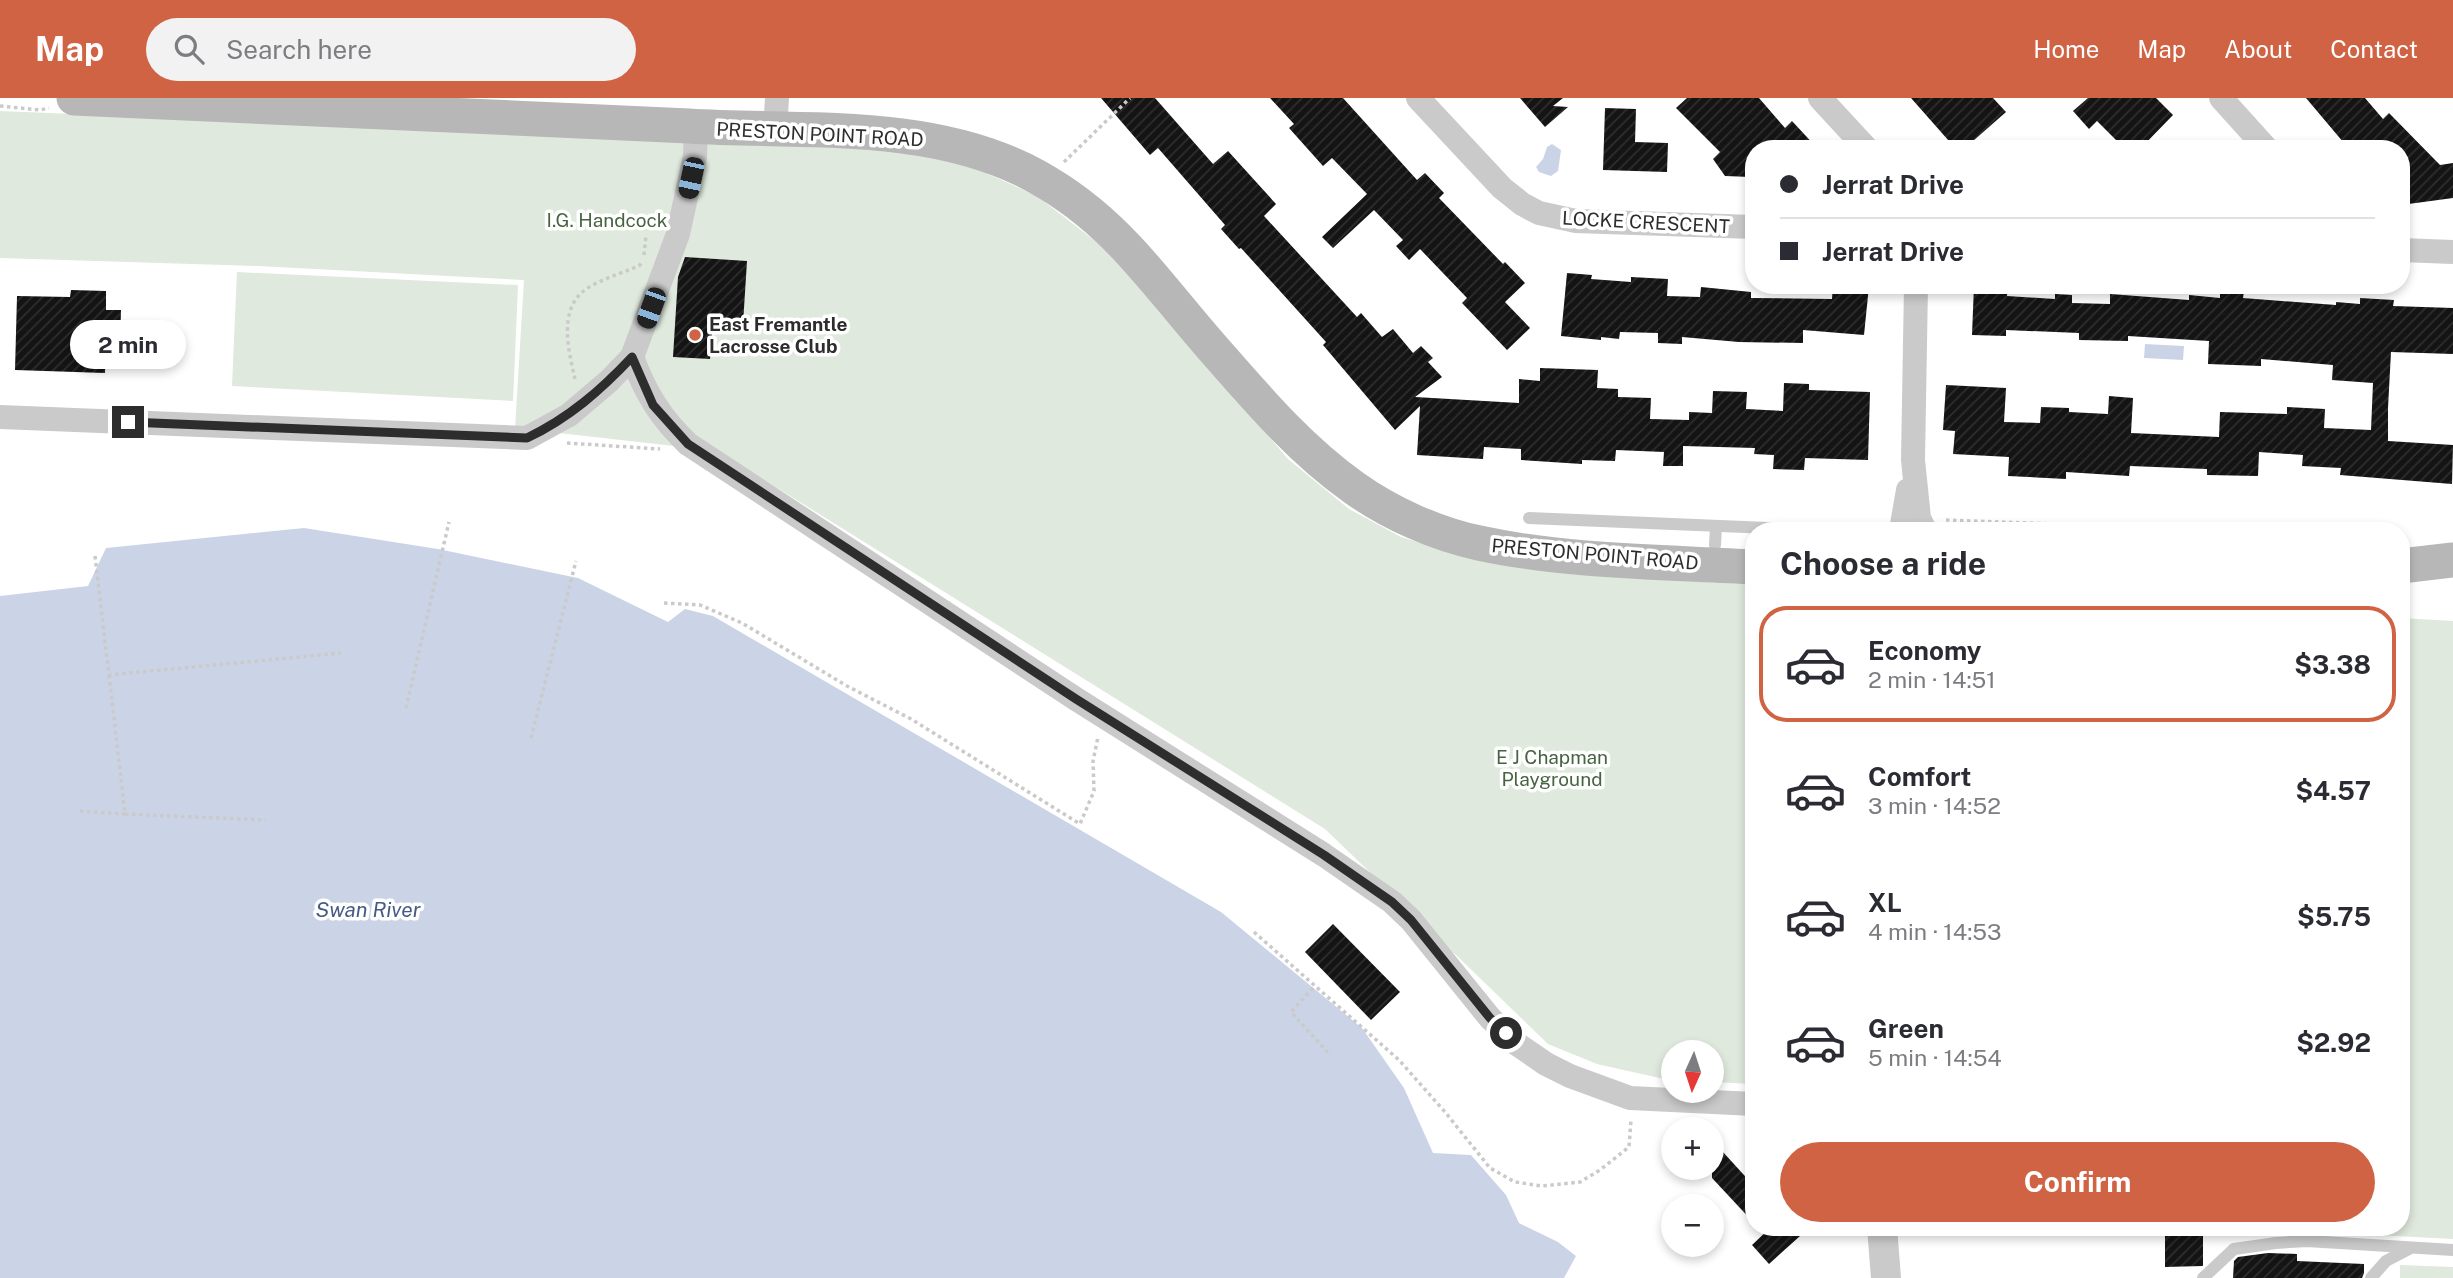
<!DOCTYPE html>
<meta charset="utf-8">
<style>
:root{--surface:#fff;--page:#f2f2f3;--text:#2b2b33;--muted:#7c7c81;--line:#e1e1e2;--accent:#cf6344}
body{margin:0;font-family:"Public Sans",sans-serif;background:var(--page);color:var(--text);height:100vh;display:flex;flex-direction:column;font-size:26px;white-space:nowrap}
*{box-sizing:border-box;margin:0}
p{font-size:23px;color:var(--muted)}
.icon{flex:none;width:38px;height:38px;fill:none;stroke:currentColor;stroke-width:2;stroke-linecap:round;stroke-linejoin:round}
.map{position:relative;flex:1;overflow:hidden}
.panel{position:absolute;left:1745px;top:424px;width:665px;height:714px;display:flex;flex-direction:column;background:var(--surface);border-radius:28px;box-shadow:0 4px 10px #0003}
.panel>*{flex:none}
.top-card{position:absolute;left:1745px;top:42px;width:665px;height:154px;border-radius:28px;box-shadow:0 4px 10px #0003;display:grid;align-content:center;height:154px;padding:0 35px;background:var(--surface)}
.needle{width:46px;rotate:183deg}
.controls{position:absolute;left:1661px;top:942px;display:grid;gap:14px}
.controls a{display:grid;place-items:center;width:63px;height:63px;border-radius:50%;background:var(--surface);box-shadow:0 4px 10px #0003;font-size:35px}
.end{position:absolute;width:32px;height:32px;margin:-16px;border:9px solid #2d2d2d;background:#fff;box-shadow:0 0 0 4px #fff}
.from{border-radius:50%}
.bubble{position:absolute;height:49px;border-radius:24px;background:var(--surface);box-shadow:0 4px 10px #0003;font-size:23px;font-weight:700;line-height:49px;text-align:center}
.car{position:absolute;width:21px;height:42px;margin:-21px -10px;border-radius:9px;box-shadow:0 0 5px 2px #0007;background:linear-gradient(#222 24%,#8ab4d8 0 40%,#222 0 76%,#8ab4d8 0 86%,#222 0)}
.top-card b{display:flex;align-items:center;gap:24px;height:66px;font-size:26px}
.top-card b+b{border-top:2px solid var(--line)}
.top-card i{width:18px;height:18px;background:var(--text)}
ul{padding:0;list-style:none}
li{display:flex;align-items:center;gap:21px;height:116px;margin:0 14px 10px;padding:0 21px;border:4px solid transparent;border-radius:28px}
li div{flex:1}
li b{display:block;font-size:26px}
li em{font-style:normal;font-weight:700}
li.current{border-color:var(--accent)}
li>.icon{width:63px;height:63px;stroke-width:1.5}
h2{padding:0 35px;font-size:32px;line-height:84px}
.primary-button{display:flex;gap:14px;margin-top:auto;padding:14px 35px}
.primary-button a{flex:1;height:80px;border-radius:42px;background:var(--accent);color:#fff;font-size:28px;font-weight:700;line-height:80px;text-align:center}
header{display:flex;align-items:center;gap:42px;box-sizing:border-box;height:98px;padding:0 35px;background:var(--accent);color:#fff}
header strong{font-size:33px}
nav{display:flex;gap:38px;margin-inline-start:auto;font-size:24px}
.search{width:490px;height:63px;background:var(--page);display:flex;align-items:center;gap:18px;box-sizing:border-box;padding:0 24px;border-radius:38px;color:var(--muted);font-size:26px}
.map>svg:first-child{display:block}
.park{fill:#e0e9dd}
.water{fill:#cbd4e7}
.building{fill:url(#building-hatch)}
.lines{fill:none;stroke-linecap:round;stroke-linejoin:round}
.path{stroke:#cacaca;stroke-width:3.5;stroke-dasharray:3.5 3.5;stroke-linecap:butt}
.service{stroke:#cacaca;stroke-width:12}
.minor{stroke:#cacaca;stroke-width:24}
.tertiary{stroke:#cacaca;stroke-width:30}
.secondary{stroke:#b7b7b7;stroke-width:35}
.route{stroke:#2d2d2d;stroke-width:9}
.poi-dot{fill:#cf6344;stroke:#fff;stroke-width:2.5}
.labels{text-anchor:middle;stroke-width:7;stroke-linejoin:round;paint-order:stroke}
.street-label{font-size:19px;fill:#2d2d2d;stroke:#fff}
.park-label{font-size:19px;fill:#476440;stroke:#fff}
.poi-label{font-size:19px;font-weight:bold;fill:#2d2d2d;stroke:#fff;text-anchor:start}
.water-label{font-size:21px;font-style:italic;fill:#455a85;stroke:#fff}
</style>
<header>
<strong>Map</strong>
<div class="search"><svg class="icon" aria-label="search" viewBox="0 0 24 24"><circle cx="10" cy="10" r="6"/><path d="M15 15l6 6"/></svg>Search here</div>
<nav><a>Home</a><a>Map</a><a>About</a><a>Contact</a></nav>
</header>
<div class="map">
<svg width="2453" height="1180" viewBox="0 0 2453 1180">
<defs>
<pattern id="building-hatch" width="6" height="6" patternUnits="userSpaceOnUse" patternTransform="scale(1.75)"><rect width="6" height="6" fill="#141414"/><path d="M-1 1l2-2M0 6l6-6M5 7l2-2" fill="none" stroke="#2e2e2e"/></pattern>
</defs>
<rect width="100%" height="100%" fill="#fff"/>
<!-- park -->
<g class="park">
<path d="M0,13l864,35 57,6 54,16 62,28 62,48 61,65 128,150 61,50 52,28 83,24 269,20v503l-41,-2v-30h-39v29l-76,-17 -49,-20 -92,-89 -12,-9 -10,-12 -109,-105 -607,-378 -203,-23 9,-148 -266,-14 -258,-8z"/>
<path d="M237,174l281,13 -5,116 -281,-15z"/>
<path d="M2401,520l52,3v618l-230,-12h178z"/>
<path d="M2400,1167l53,2v11h-53z"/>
</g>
<!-- water -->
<g class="water">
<path d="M1552,46l9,6 -3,21 -7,5 -12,-4 -3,-5 7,-8 4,-12z"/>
<path d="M2145,246l39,2 -1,14 -39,-2z"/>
<path d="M304,430l134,21 140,29 90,44 17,-13 28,7 508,296 141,116 42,60 29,65 38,2 35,40 13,28 39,19 18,14 -12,22h-1564v-682l88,-10 18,-38z"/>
</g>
<!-- building -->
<g class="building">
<path d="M1101,0h54l58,66 15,-13 48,53 -12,12 93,101 4,-4 21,24 11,-8 20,24 8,-7 12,12 -5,4 14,15 -27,20 104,6v-24l21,2v-13l58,2 -1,18 21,1v8l33,1 -1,21 39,1v-8l23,1 1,-22 34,1 -1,17 37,2 1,-28 25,1v6l61,2 -2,68 -63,-2 -1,12 -31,-1 1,-14 -20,-1 1,-6 -72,-2v20h-20l1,-14 -48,-2 -1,11 -33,-1v4l-61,-4v-11l-37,-2 -1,12 -66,-4 3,-49 -25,24 -72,-85 3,-3 -85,-94 -2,1 -18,-20 4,-4 -67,-77 -8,7z"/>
<path d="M1270,0h73l74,82 8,-7 19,20 -5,5 64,66 2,-2 20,21 -20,19 25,26 -23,22 -45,-47 5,-5 -47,-49 -11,11 -13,-14 7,-6 -29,-30 -41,38 -11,-11 45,-43 -35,-36 -9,8 -34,-38 5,-4z"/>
<path d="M1520,0h43l-10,8 15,1 -23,20z"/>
<path d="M1687,0h72l26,30 7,-7 26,28h-65l-2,28 -26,-1 -12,-17 7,-7 -44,-44z"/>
<path d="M1911,0h82l13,14 -42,37h-8z"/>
<path d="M2088,0h68l17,17 -33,34h-15l-28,-28 -8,8 -16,-18z"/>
<path d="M2306,0h59l18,21 6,-6 51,52 13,-2v35l-52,7v-56h-52z"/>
<path d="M1605,10l31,1 -1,33 33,1 -1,29 -64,-2z"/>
<path d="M685,159l62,4 -4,63 -30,-2 -3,37 -37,-2 5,-80z"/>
<path d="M1567,175l25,2 -1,4 40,3v-5l37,2 -1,17 33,1 1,-10 50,5v6l81,1 1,-14 36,1 -5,49 -61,-5v13l-64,-1 -57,-5v7l-24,-1v-10l-38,-1 -1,7 -18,-2v3l-40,-4z"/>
<path d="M1974,187h34l-1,11 48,3v-5l17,1v8l38,1v-10l79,6v-5l31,3v-7h24l-1,7 93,7v-3l24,2v-6l34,2 -1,6 60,2v46l-62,-2 -3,56v33l65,4 -1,39 -112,-9 1,-7 -39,-2 1,-11 -44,-3 -1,24 -51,-1v-6l-77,-3 -1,10 -63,-4v7l-58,-3 1,-19 -56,-3 2,-23 -12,-1 3,-45 60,3 -2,34 36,1 1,-16 28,1v4l39,2 1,-18 24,2 -2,35 88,4 1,-25 67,2v-7l38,2 -1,19 47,2 2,-47 -41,-3 1,-15 -72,-6v7l-53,-2 1,-23 -81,-5v5l-49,-1v-7l-73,-3v6l-34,-1z"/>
<path d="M71,192l35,1v19h15l-1,34h-14l-1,29 -90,-3 2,-74 53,1z"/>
<path d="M1333,826l67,68 -29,28 -66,-68z"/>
<path d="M1712,1042l42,46v37l-42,-45z"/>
<path d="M1771,1129h21l8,9 -31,28 -17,-19z"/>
<path d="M2165,1133l38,1v34l-38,1z"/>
<path d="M2268,1155l29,1v7l67,3v9l-2,5h-129l1,-17 4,-4z"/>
</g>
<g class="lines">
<!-- path -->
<g class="path">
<path d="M0,8l40,4 9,-2"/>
<path d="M1064,64l66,-64"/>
<path d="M644,157l2,-19"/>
<path d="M575,281c-7,-31 -19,-76 18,-94 15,-8 31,-13 46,-19l3,-4"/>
<path d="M567,345l93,6"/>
<path d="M1946,422l278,10"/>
<path d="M95,458l14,119 232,-22"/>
<path d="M664,505l36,2 42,18 105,63 64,33 169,105 14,-33 -1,-30 5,-24"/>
<path d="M109,577l16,139 141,6"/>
<path d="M406,610l43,-186"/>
<path d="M531,640l45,-177"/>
<path d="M80,713l45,3"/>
<path d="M1254,834l145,128 46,52 45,56 25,14 27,4 38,-4 20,-12 29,-23 2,-27"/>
<path d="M1313,890l-22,24 39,43"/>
</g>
<!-- service -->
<g class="service">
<path d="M1529,420l285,12"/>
<path d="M1715,447l1,-19"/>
<path d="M2203,1180l31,-29 42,-6 31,-2 146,9"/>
<path d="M2371,1180l15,-17 23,-12"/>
</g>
<!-- minor -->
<g class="minor">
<path d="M1418,0l84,90 20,16 17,9 37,8 178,6"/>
<path d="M1820,0l47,51"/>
<path d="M2221,0l46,51"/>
<path d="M775,31l2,-31"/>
<path d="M2401,152l52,2"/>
<path d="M1916,187l-3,175 6,58 6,12"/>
<path d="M632,259c14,37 28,60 56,87l388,255 248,156 68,47 19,18 79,98 27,26 29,20 24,12 60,22 124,6"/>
<path d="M0,319l527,21 42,-23 40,-34 23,-24 46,-123 17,-78 1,-29"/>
<path d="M1901,432l7,-40"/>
</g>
<!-- tertiary -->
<path class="tertiary" d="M1882,1129l4,51"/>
<!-- secondary -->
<g class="secondary">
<path d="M74,0c205,8 410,17 615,28 111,7 233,-6 335,44 86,43 125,105 186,175 44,50 88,103 143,142 36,26 83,47 126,56 88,19 185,19 275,24"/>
<path d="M2401,468l52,-6"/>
</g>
</g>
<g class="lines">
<!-- route -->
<path class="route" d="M128,324l399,16c42,-20 74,-48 105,-81l21,48 35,39 388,255 248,156 68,47 19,18 79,98 16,15"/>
</g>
<!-- markers -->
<circle class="poi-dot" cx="695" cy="237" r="7"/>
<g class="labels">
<!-- street labels -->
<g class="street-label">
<text transform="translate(820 36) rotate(3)" y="7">PRESTON POINT ROAD</text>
<text transform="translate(1646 124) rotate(3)" y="7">LOCKE CRESCENT</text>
<text transform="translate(1595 456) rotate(5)" y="7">PRESTON POINT ROAD</text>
</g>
<!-- park labels -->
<g class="park-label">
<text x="607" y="129">I.G. Handcock</text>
<text x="1552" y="666">E J Chapman<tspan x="1552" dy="22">Playground</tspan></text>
</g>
<!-- poi labels -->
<g class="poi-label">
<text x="709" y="233">East Fremantle<tspan x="709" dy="22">Lacrosse Club</tspan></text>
</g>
<!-- water labels -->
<g class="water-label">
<text x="368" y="819">Swan River</text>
</g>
</g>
</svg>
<div class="controls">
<a><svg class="needle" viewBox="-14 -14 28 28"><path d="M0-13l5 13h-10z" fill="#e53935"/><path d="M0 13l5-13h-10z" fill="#7c7c81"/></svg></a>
<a>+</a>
<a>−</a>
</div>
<i class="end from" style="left:1506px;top:935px"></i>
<i class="end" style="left:128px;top:324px"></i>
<div class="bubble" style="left:70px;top:222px;width:116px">2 min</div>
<i class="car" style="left:691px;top:80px;rotate:192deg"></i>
<i class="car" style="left:651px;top:210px;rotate:200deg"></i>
<div class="top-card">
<b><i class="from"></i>Jerrat Drive</b>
<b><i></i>Jerrat Drive</b>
</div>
<section class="panel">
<h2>Choose a ride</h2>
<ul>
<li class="current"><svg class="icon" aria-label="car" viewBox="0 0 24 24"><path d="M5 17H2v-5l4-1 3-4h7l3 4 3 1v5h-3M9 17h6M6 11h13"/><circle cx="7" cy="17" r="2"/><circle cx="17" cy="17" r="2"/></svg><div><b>Economy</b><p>2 min · 14:51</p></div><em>$3.38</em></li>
<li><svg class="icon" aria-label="car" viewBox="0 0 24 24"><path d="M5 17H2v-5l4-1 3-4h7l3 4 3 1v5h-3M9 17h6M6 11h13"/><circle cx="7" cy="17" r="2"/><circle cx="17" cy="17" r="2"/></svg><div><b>Comfort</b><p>3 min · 14:52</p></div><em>$4.57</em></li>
<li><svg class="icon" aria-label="car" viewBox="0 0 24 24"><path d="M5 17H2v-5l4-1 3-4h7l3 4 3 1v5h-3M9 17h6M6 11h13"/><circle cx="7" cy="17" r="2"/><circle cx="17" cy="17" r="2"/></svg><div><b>XL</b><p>4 min · 14:53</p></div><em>$5.75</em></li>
<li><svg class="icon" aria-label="car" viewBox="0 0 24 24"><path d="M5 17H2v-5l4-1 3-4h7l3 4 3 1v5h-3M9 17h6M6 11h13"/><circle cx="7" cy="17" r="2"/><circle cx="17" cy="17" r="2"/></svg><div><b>Green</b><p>5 min · 14:54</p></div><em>$2.92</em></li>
</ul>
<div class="primary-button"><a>Confirm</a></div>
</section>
</div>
